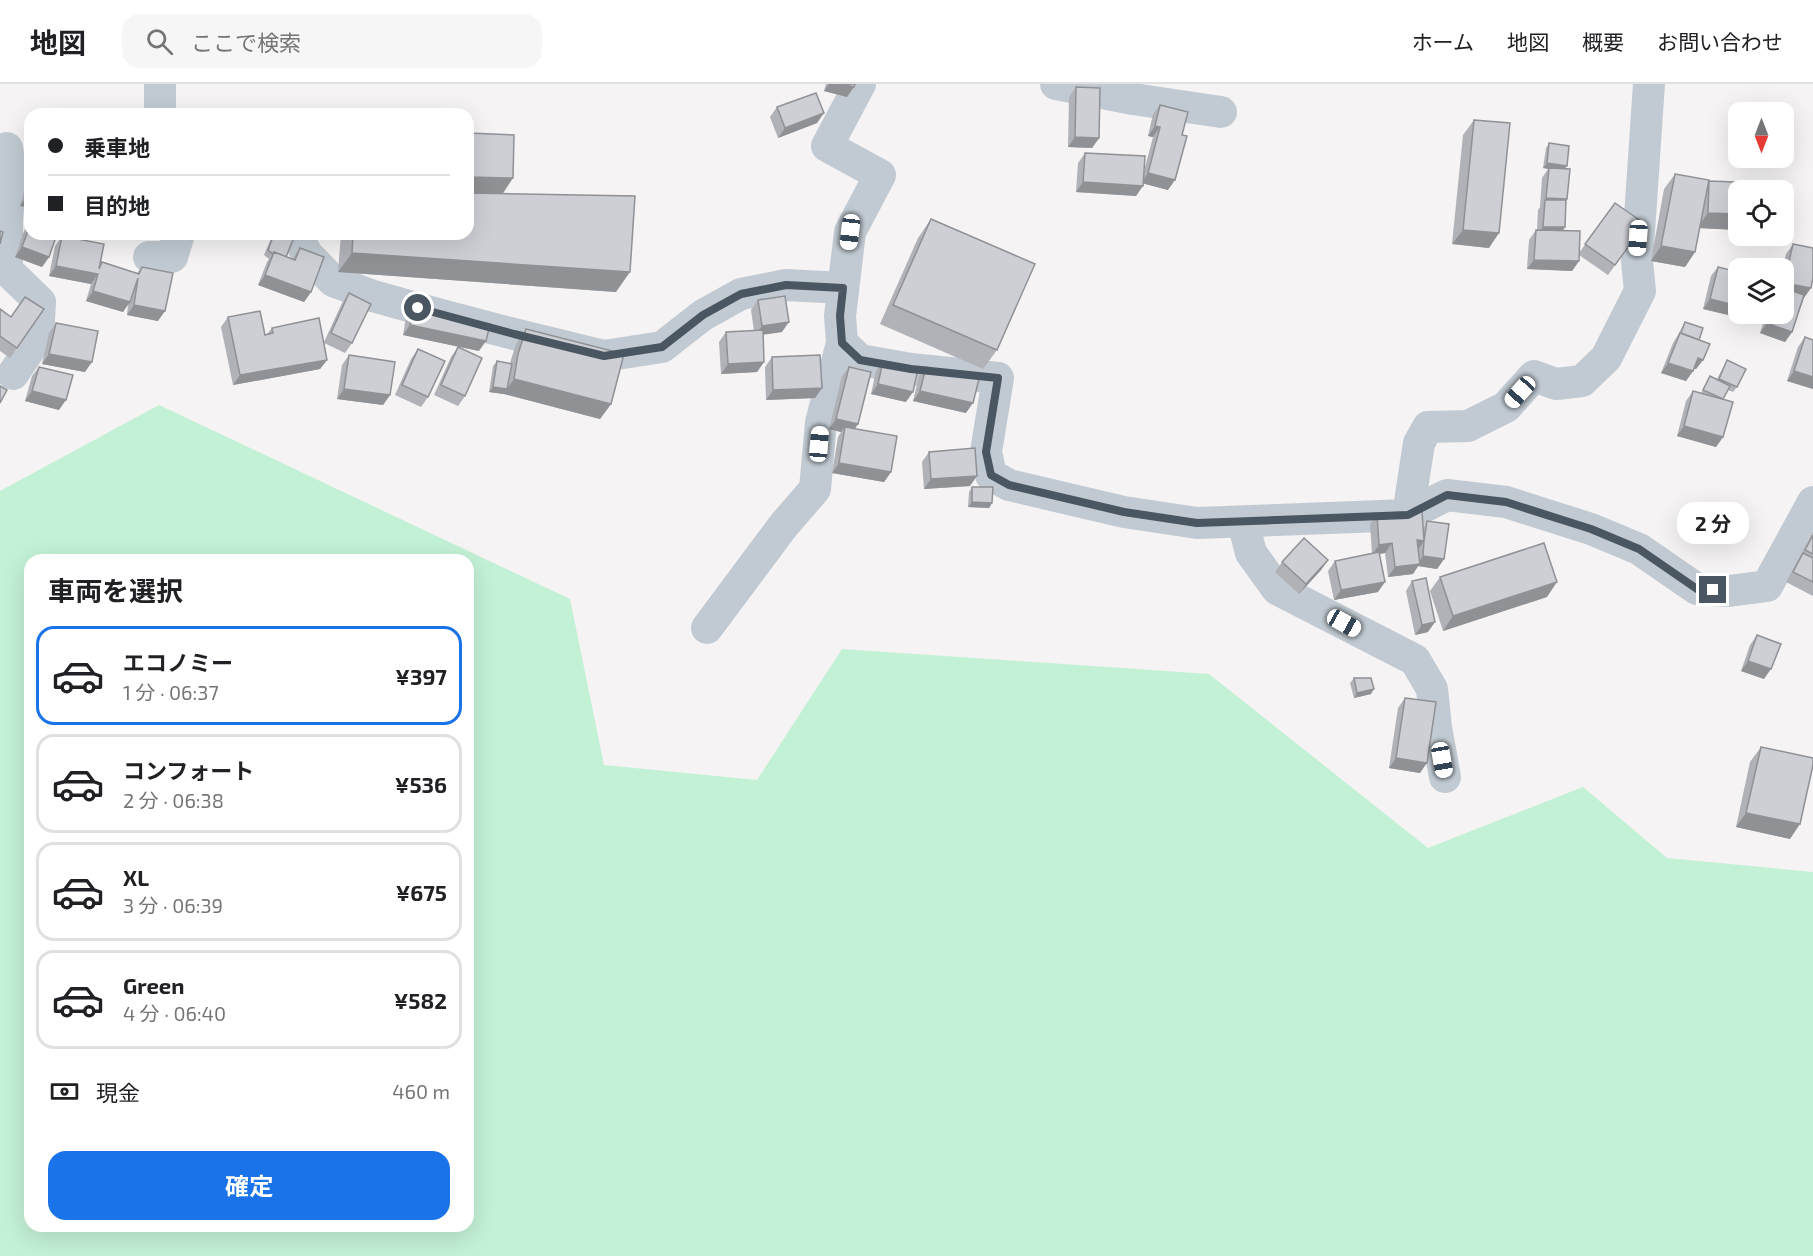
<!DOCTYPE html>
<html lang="ja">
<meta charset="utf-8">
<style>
:root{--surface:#fff;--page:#f6f6f6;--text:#202124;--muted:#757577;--line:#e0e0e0;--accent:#1a73e8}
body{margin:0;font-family:"Exo 2","Noto Sans JP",sans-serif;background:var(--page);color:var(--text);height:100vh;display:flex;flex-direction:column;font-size:22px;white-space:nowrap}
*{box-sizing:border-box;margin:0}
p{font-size:20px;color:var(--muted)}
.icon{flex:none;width:33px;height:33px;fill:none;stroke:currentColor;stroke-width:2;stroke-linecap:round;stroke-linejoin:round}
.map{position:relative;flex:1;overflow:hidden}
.side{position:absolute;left:24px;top:470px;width:450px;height:678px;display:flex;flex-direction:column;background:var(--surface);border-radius:18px;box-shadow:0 6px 24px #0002}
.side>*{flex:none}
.top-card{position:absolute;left:24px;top:24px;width:450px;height:132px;border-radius:18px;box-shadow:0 6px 24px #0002;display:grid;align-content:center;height:132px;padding:0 24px;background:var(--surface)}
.needle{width:39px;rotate:180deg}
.controls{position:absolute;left:1728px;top:18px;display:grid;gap:12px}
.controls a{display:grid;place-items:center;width:66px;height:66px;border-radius:12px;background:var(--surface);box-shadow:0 6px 24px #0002;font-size:30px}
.end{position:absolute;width:27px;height:27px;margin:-14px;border:8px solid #4a5661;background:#fff;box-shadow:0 0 0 3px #fff}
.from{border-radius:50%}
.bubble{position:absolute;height:42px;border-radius:18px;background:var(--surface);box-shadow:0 6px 24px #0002;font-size:20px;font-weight:700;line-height:42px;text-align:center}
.car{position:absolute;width:18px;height:36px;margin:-18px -9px;border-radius:8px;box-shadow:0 0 4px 2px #0007;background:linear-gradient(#fff 24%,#345 0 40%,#fff 0 76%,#345 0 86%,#fff 0)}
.top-card b{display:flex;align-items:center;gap:21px;height:57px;font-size:22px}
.top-card b+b{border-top:2px solid var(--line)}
.top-card i{width:15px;height:15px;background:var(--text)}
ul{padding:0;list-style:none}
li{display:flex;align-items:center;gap:18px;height:99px;margin:0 12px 9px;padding:0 12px;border:3px solid var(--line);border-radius:18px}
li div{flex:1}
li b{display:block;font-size:22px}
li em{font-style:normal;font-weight:700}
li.active{border-color:var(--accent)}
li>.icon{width:54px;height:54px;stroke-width:1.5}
h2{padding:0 24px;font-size:27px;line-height:72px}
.pay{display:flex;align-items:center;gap:15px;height:66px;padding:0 24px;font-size:22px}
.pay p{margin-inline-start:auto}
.cta{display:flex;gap:12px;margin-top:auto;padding:12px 24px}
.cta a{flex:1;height:69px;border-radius:18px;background:var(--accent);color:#fff;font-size:24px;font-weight:700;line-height:69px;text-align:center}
header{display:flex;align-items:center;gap:36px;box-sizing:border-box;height:84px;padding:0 30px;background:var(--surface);border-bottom:2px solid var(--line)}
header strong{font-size:28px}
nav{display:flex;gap:33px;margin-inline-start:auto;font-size:21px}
.search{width:420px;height:54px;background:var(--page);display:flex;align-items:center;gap:15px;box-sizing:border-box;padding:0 21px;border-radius:18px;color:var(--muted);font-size:22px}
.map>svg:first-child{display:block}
.green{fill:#c3f1d5;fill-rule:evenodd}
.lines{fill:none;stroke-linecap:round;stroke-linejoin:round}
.minor{stroke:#c1cad2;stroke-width:32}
.wall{fill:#b0b2b7}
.shaded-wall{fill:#909195}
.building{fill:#cdcfd5;stroke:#909195;stroke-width:1.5}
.route{stroke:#4a5661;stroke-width:8}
</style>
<header>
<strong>地図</strong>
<div class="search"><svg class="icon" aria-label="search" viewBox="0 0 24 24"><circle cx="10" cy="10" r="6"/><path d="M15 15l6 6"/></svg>ここで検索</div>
<nav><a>ホーム</a><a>地図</a><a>概要</a><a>お問い合わせ</a></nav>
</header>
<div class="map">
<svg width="1813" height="1172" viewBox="0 0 1813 1172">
<rect width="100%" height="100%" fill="#f5f3f3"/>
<!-- green -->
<path class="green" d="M159,321l411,194 34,166 153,15 85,-131 367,25 219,174 155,-61 84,71 146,14v384h-1813v-765zM30,476h438v666h-438z"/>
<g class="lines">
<!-- minor -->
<g class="minor">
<path d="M860,0l-33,62 53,29 -30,57 -10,84 2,27 18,17 51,9 87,9 -12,74 5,23 18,10 115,27 73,11 211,-8 39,-20 59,7 85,27 48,20 58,40 32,2 38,-5 46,-84"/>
<path d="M1056,0l77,15 88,13"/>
<path d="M160,30v-30"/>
<path d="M7,64l4,23 -4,49v50l33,32 -2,35 -25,37"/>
<path d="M296,150l11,20 26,27 40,15 68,19 73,19 90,22 58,-9 41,-32 38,-21 45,-9 57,3"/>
<path d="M149,173h23l7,-23"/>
<path d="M1408,431l11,-72 9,-16 40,-1 38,-19 28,-31 22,8 26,-3 24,-23 34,-67 -3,-30 12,-177"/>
<path d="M1243,438l8,31 26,36 138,71 17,29 4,38 9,50"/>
<path d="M707,544l76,-102 32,-37 6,-67 21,-79"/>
</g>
</g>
<!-- wall -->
<g class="wall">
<path d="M826,0h29l-8,13 -23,-6z"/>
<path d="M1076,3l23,51 -7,10 -24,-1 1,-50z"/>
<path d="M1160,21l8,85 -25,-7 -7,13 -60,-4 2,-29 7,-10 59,18 9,-34 -5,-1 5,-22z"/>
<path d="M777,23l40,16 -39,15 -8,-21z"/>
<path d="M1474,36l15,128 -37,-4 11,-109z"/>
<path d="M1549,59l16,26 1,32 -1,26 -2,4 16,22 36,-50 30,21 -37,51 -29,-20v6l-7,10 -45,-2 2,-29 7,-10h1l1,-20 2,-3 2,-29 6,-9 -5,-1 3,-20z"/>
<path d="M1675,90l34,8 29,8v40l-38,-2 -5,24 -10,15 -34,-6 13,-72z"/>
<path d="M30,93v31l-10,-2 7,-25z"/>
<path d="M503,109l113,99 -278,-20 3,-38h127z"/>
<path d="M931,135l66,131 -14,19 -103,-45 38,-86z"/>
<path d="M30,139v11l19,23 -7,10 -27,-10 9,-26z"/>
<path d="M273,150h18l-5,23 6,2 8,-11 11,44 -7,10 -46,-17 9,-23 2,-3 -5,-4z"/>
<path d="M62,152l37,30 3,-4 35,11 5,-6 16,54 -31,-6 1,-11 -5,8 -37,-11 5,-17 -42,-8 6,-30z"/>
<path d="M1793,160l11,54 -12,34 -7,10 -25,-9 6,-19h18v-46h-2l4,-14z"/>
<path d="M1718,183l36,54 -51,-12 8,-33z"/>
<path d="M349,209l3,50 -7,10 -21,-10 3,17 -7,9 -87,16 -12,-58 7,-10 37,18 2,-1 5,-6 52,14 18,-39z"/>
<path d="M758,216l24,32 -19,2 1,28 -7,10 -36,2 -2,-32 7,-10 28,-1 -3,-21z"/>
<path d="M413,224l66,43 -76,-16 3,-17z"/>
<path d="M0,225l11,8 33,-8 -34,49 -10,-7z"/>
<path d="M1685,238l14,18 4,20 -7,9h-2l-8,12 -25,-8 12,-30 5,-8 4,-8z"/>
<path d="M56,239l29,49 -43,-8 7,-31z"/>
<path d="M526,245l85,75 -11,15 -96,-25 -15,-2 4,-26 4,-5 13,2 6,-19z"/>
<path d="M1805,253l8,3v49l-26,-8 11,-34z"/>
<path d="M458,263l7,49 -7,10 -24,-11 17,-38z"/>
<path d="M418,265l10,48 -7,10 -26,-12 16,-36z"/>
<path d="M349,271l41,40 -7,10 -46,-6 5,-34z"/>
<path d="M772,273l50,31 -7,10 -49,2 -1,-33z"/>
<path d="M1727,276l10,27 -4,5 -5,-2 -5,9v38l-7,10 -39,-11 9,-35 7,-10 8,2 9,-17 7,3z"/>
<path d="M883,277l23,41 -35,-8 5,-23z"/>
<path d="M39,283l20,43 -34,-9 7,-25z"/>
<path d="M849,283l9,57 -3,4 36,44 -7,10 -52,-9 6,-36 3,-5 -12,-3 13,-53z"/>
<path d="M926,283l40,46 -53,-12 6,-25z"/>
<path d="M929,368l41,34 -46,3 -2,-27z"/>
<path d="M972,403l20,16 -3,5 -21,-1 1,-15z"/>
<path d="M1377,430l46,14 4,-7 17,38 -7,10 -19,-3 -5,8 -25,3 -3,-24 -6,1 -1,38 -44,8 -6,-29 7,-10 37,-8 -2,-29z"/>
<path d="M1813,448v64l-27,-14z"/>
<path d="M1328,476l-7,10 -22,24 -24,-22 7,-10z"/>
<path d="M1440,493l107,20 -104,34 -13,-40z"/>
<path d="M1412,497l16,51 -13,3 -9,-44z"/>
<path d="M1757,551l7,44 -23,-8 9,-26z"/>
<path d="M1354,594l17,16 -17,4 -4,-15z"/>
<path d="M1405,614l15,75 -31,-5 9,-60z"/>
<path d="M1761,663l29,92 -54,-12 14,-65z"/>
</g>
<!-- shaded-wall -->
<g class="shaded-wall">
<path d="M829,0h14l11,3 -7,10 -23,-6z"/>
<path d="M824,29l-7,10 -39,15 7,-10z"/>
<path d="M1155,42l5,1 -7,10 -5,-1z"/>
<path d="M1075,53l24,1 -7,10 -24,-1z"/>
<path d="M1547,79l20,3 -4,5 -20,-3z"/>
<path d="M1148,89l27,7 -7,10 -27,-7z"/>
<path d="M468,93l45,1 -13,20 -32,-1z"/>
<path d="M1083,98l60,4 -7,10 -60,-4z"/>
<path d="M27,112l3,1v11l-10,-2z"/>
<path d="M1546,114l21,1 -7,10 -15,-8z"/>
<path d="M1708,129l30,1v16l-41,-2z"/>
<path d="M1543,143h22l-7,10h-22z"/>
<path d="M1463,146l36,3 -10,15 -37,-4z"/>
<path d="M1661,162l34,6 -10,15 -34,-6z"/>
<path d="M22,163l27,10 -7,10 -27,-10z"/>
<path d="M352,169l278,19 -14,20 -278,-20z"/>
<path d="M1534,176l45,1 -7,10 -45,-2z"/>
<path d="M56,182l42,8 -7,10 -42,-8z"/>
<path d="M265,191l46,17 -7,10 -46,-17z"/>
<path d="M1784,199l27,5 -7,10 -20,-4z"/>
<path d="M93,207l37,11 -7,10 -37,-11z"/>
<path d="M1710,215l28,7v8h22l-6,7 -51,-12z"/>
<path d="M134,221l31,6 -7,10 -31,-6z"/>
<path d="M789,238l-7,10 -27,4 7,-10z"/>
<path d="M1767,239l25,9 -7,10 -25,-9z"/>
<path d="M410,241l76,16 -7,10 -76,-16z"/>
<path d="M49,270l43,8 -7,10 -43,-8z"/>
<path d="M1698,274l5,2 -7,9 -5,-1z"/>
<path d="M327,276l-7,9 -87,16 7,-10z"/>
<path d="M764,278l-7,10 -36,2 7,-10z"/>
<path d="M1668,279l25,8 -7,10 -25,-8z"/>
<path d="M1794,287l19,6v12l-26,-8z"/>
<path d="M514,295l97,25 -11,15 -96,-25 -15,-2 4,-5 14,2z"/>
<path d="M878,300l35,8 -7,10 -35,-8z"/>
<path d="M822,304l-7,10 -49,2 7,-10z"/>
<path d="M344,305l46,6 -7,10 -46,-6z"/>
<path d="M32,307l34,9 -7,10 -34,-9z"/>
<path d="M920,307l53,12 -7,10 -53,-12z"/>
<path d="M836,335l22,5 -7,10 -6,-7 -4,5 -12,-3z"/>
<path d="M1684,342l39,11 -7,10 -39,-11z"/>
<path d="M839,379l52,9 -7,10 -52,-9z"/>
<path d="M977,392l-7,10 -46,3 7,-10z"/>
<path d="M972,418l20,1 -3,5 -21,-1z"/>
<path d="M1417,456l7,1 -7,10z"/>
<path d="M1392,459l-7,10 -13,2 7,-10z"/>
<path d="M1423,472l21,3 -7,10 -19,-3 -5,8 -25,3 7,-10 22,-2z"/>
<path d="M1328,476l-7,10 -22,24 7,-10z"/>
<path d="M1385,498l-7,10 -44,8 7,-10z"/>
<path d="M1557,498l-10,15 -104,34 10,-15z"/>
<path d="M1435,538l-7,10 -13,3 7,-10z"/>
<path d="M1748,577l23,8 -7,10 -23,-8z"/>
<path d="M1374,605l-3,5 -17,4 3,-5z"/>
<path d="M1396,674l31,5 -7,10 -31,-5z"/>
<path d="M1746,729l54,11 -10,15 -54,-12z"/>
</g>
<!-- building -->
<g class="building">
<path d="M843,0h12l-1,3z"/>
<path d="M1076,3l24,1 -1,50 -24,-1z"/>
<path d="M816,9l8,20 -39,15 -8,-21z"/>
<path d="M1160,21l28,7 -6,23 5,1 -12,44 -27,-7 12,-46 -5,-1z"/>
<path d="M1474,36l36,3 -11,110 -36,-3z"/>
<path d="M468,49l46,2 -1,43 -45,-1z"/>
<path d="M1549,59l20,3 -2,20 -20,-3z"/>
<path d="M1085,69l60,3 -2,30 -60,-4z"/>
<path d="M1549,84l21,1 -3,30 -21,-1z"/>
<path d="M1675,90l34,6 -14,72 -34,-6z"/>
<path d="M1709,97l77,3 -1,33h-1v-27h-46v24l-30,-1z"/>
<path d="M30,102v11l-3,-1z"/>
<path d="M468,109l167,3 -5,76 -278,-19 1,-19h115z"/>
<path d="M1545,116h21l-1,27h-22z"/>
<path d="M1615,119l30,21 -30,41 -30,-21z"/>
<path d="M931,135l104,45 -38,86 -104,-45z"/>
<path d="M30,141v9h27l-8,23 -27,-10z"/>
<path d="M1536,146l44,1 -1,30 -45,-1z"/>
<path d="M0,147l3,1 -3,12z"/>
<path d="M274,150h17l4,1 -9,22 -12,-5 -1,2 -5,-4z"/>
<path d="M62,152l42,8 -5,25 3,-7 37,12 3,-7 31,6 -8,38 -31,-6 4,-27 -8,24 -37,-11 5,-17 -42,-8z"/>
<path d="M1793,160l20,4v30l-2,10 -27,-5z"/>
<path d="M300,164l24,9 -13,35 -46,-17 9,-23 21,8z"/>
<path d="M1745,181l16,3h-17z"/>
<path d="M1718,183l20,5v34l-28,-7z"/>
<path d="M1784,204l20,7 -12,37 -25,-9 3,-9h14z"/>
<path d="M349,209l22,11 -19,39 -21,-10z"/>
<path d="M785,212l4,26 -27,4 -4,-26z"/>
<path d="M25,213l19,12 -27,39 -17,-12v-27l11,8z"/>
<path d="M413,224l77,16 -4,17 -76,-16z"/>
<path d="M260,227l5,24 8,-2 -1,-5 47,-10 8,42 -87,15 -12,-58z"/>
<path d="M1685,238l18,6 -4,12 -18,-7z"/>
<path d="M56,239l42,8 -6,31 -43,-8z"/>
<path d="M526,245l98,25 -13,50 -97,-25 4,-25z"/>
<path d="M763,246l1,32 -36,2 -2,-32z"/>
<path d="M1680,249l30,11 -7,16 -5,-2 -5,13 -25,-8z"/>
<path d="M1805,253l8,3v37l-19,-6z"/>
<path d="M458,263l24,11 -17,38 -24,-11z"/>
<path d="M418,265l27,12 -17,36 -26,-12z"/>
<path d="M349,271l46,7 -5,33 -46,-6z"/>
<path d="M820,271l2,33 -49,2 -1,-33z"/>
<path d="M1727,276l19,9 -9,18 -18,-8z"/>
<path d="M497,277l15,3 -5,25 -14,-2z"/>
<path d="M883,277l35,8 -5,23 -35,-8z"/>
<path d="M39,283l34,8 -7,25 -34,-9z"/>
<path d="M849,283l22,5 -13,52 -22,-5z"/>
<path d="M926,283l53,12 -6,24 -53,-12z"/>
<path d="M1710,292l20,10 -7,13 -20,-9z"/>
<path d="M0,302l7,4 -7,13z"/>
<path d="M1693,307l40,11 -10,35 -39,-11z"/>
<path d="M845,343l52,9 -6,36 -52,-9z"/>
<path d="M975,364l2,28 -46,3 -2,-27z"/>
<path d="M972,403h21l-1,16 -20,-1z"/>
<path d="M1422,427l2,30 3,-20 22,3 -5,35 -21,-3 1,-15 -7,-1 3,24 -25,3 -3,-24 -13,2 -2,-31z"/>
<path d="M1813,451v19l-8,-4z"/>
<path d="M1304,454l24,22 -22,24 -24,-22z"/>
<path d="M1544,459l13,39 -104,34 -13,-39z"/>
<path d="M1379,468l6,30 -44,8 -6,-29z"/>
<path d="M1803,469l10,5v24l-20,-10z"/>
<path d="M1426,494l9,44 -13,3 -10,-44z"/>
<path d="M1757,551l24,9 -10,25 -23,-8z"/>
<path d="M1354,594h17l3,11 -17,4z"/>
<path d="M1405,614l31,4 -9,61 -31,-5z"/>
<path d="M1761,663l52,11v7l-13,59 -54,-11z"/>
</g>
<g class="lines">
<!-- route -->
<path class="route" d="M418,224l96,26 90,22 58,-9 41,-32 38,-21 45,-9 57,3 -3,28 2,27 18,17 51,9 87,9 -12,74 5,23 18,10 115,27 73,11 211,-8 39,-20 59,7 85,27 48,20 58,40 16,1"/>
</g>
</svg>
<div class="controls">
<a><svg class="needle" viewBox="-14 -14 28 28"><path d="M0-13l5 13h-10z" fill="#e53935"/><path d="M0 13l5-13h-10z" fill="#757577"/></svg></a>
<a><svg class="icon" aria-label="locate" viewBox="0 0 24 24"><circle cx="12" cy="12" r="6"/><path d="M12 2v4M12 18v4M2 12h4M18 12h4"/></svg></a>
<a><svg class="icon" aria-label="layers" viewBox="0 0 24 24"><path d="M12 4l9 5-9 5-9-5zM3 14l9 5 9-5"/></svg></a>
</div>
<i class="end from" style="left:418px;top:224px"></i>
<i class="end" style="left:1713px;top:506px"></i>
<div class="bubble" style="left:1677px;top:418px;width:72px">2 分</div>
<i class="car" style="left:850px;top:148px;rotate:187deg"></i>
<i class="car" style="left:1638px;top:154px;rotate:184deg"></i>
<i class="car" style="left:1520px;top:308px;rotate:222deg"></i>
<i class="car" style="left:819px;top:360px;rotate:5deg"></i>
<i class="car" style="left:1344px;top:539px;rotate:119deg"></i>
<i class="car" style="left:1442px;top:676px;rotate:170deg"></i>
<div class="top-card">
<b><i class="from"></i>乗車地</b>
<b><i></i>目的地</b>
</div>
<section class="side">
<h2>車両を選択</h2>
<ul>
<li class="active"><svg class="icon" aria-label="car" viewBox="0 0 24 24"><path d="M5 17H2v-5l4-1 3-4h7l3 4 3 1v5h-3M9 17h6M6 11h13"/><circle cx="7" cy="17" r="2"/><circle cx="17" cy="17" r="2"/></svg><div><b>エコノミー</b><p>1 分 · 06:37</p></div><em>¥397</em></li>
<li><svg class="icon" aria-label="car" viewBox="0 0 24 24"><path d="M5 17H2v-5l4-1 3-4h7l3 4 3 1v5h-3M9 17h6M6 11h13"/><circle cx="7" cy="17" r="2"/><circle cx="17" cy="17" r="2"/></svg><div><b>コンフォート</b><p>2 分 · 06:38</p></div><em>¥536</em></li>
<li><svg class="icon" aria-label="car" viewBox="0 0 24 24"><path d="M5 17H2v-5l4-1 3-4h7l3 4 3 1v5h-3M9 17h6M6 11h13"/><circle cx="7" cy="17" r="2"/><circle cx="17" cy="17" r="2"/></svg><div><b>XL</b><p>3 分 · 06:39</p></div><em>¥675</em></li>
<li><svg class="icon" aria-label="car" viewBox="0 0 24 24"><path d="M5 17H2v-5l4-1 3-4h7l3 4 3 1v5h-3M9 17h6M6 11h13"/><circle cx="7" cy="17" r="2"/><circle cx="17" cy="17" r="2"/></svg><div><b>Green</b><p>4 分 · 06:40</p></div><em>¥582</em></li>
</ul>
<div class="pay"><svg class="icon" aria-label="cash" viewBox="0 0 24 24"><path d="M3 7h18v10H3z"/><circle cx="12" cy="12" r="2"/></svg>現金<p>460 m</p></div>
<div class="cta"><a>確定</a></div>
</section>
</div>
